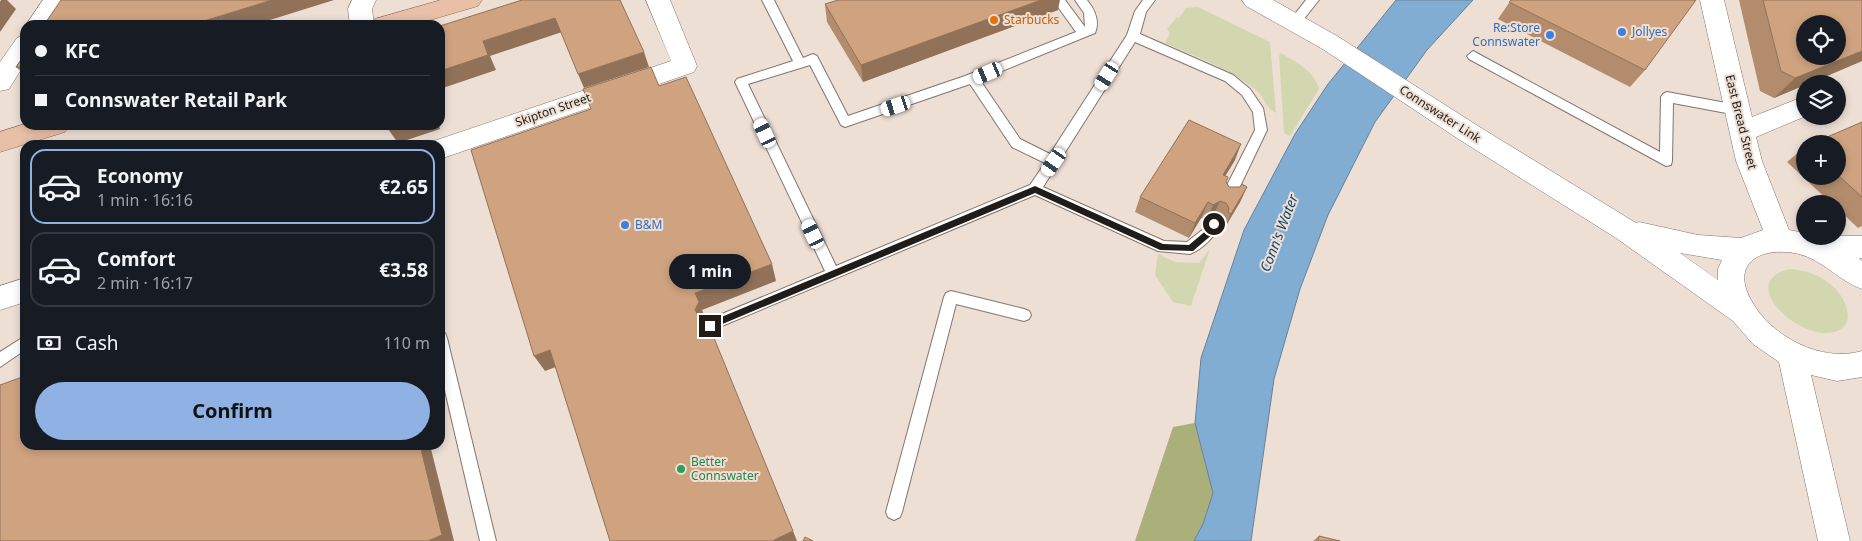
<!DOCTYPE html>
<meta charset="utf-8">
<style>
:root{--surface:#171b24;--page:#242831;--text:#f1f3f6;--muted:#9ea1a6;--line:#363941;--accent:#8fb1e3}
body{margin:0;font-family:"Noto Sans",sans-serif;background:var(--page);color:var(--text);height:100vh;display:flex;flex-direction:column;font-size:19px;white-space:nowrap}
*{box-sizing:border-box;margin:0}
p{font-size:16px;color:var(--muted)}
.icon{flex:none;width:28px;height:28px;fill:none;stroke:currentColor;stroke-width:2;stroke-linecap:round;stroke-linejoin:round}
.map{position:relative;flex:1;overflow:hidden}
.panel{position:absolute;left:20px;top:140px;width:425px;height:310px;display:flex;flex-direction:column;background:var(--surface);border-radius:15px;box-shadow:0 2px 8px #0003}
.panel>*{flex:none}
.banner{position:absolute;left:20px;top:20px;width:425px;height:110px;border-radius:15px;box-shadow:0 2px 8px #0003;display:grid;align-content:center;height:110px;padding:0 15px;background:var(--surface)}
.tools{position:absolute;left:1796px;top:15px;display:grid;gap:10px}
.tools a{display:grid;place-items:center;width:50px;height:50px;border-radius:50%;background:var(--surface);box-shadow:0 2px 8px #0003;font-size:25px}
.end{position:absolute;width:22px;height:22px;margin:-11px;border:6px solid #211c18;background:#fff;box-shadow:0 0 0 2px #fff}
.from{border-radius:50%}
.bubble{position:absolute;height:35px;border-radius:18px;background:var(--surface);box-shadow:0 2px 8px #0003;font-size:16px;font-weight:700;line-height:35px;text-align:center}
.car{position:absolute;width:15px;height:30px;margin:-15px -8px;border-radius:6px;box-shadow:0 0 4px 1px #0007;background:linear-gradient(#fff 24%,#345 0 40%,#fff 0 76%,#345 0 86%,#fff 0)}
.banner b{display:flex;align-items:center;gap:18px;height:48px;font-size:19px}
.banner b+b{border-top:1px solid var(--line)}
.banner i{width:12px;height:12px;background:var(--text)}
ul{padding:9px 0 0;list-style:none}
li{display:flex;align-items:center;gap:15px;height:75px;margin:0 10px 8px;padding:0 5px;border:2px solid var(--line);border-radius:15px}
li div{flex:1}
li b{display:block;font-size:19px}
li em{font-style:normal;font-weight:700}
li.selected{border-color:var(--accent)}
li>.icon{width:45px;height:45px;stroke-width:1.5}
.pay{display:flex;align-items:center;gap:12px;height:55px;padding:0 15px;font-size:19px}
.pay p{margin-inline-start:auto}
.action{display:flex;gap:10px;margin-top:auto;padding:10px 15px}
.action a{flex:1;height:58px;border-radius:30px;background:var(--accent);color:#111;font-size:20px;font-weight:700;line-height:58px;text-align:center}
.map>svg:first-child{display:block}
.green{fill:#d3d7b0}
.forest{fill:#abb07b}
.water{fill:#82add3;stroke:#65829b}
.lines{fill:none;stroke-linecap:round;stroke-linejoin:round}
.lane-casing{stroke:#82756b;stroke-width:2}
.street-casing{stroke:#82756b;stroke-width:1}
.primary-casing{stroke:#986b4f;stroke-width:1}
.lane{fill:#fff;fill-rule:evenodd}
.street{fill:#fff;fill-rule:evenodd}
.primary{fill:#e8bfa7;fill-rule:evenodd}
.wall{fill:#b28c6d}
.shaded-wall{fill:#917259}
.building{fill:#cfa37f;stroke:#917259;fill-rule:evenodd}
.route{fill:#211c18}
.food-dot{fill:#e8710a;stroke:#eddfd4;stroke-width:2}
.shop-dot{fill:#3f7fe0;stroke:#eddfd4;stroke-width:2}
.leisure-dot{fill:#2e9e5b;stroke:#eddfd4;stroke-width:2}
.labels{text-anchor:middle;stroke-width:4;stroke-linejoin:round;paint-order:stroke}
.food-label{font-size:12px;fill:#c56008;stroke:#eddfd4;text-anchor:start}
.shop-label{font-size:12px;fill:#366cbe;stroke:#eddfd4;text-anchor:start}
.street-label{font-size:12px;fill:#211c18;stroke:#eddfd4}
.leisure-label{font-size:12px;fill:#27864d;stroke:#eddfd4;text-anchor:start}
.water-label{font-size:14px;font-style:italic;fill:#17476c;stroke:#eddfd4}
</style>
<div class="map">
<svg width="1862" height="541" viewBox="0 0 1862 541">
<rect width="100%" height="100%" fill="#eddfd4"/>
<!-- green -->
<g class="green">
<path d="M1198,7l72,35 6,71c-11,-5 -12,-17 -20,-23 -27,-22 -60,-33 -91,-47l5,-10 -3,-4 10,-12 2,1 7,-10z"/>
<path d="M1281,53c16,10 33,17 38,36l-29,47 -6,-3 -5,-77z"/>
<path d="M1210,249l-19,57 -18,-4 -18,-27 3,-21 17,8 24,1z"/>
<path d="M1790,269c13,1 25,4 36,12 20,12 36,49 2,52 -34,3 -91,-52 -38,-64z"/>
</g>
<!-- forest -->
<path class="forest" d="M1195,423l18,70 -10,31 -9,17h-59l38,-114z"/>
<!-- water -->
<path class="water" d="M1396,0h77l-46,50 -52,72 -47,93 -28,74 -26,90 -23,162h-57l9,-17 10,-31 -18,-70 6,-65 43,-128 51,-96 33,-50z"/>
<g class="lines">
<!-- lane casing -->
<g class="lane-casing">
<g id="lane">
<path d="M762,0h12l29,58 10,-4 4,2 31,60 117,-40 111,-44 -23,-32h12l20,27 -1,-14 -9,-13h12c8,10 13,21 8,33l-115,47 40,59 30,15 77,-119 8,-24 8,-11h12l-9,12 -6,22 93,41 17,14 13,19 4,22 -34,71 -5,1 -5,-1 -2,-4 34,-67 -2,-18 -11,-17 -17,-14 -90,-39 -92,145 121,54 23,1 19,-15 3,-7 5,-2 5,2 2,4c-6,12 -18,25 -31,30l-32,-3 -123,-56 -325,136 -5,-2 -2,-4 2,-4 120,-50 -90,-189 2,-3 56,-18zM810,65l31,60 4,2 125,-43 42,63 33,16 -15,22 -194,81 -88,-182z"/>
<path d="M1306,0h13l-20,25h-8l-2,-3 2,-3z"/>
<path d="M1473,51l187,101 1,-55 2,-3 4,-2 70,13 4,2 2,3 -2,3 -4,2 -64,-12 -1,58 -1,4 -5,1 -197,-107 -2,-3z"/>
<path d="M951,291l73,18 5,2 2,4 -2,4 -5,2 -68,-17 -54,208 -2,5 -6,3 -6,-3 -2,-5 58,-215 2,-4z"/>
<path d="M440,332l5,1 2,5 49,203h-16l-40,-172z"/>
<path d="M25,336v14l-25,17v-15z"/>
</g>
</g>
<!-- street casing -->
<g class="street-casing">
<g id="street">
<path d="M43,0h24l-17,25h-24z"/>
<path d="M352,0h24l-4,9 2,16h-24l-2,-16z"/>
<path d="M646,0h24l27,66 -3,6 -254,87v-14h-11l2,-3 240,-81z"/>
<path d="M1242,0h31l64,36 141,90 158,97 3,-1 59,13 43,3 22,-8 -27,-69 -36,-161h24l28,117 53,-21 1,20 -50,21 6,24 27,69 16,3v3h57v22h-3l3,3v28c-23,-8 -39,-29 -63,-35 -34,-8 -70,6 -48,46 20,37 71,63 111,51v26l-25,4 -26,-6 39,166h-32l-39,-179 -26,-18 -20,-23 -117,-83 -156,-98 -139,-92 -75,-42zM1680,253l42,7 -4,9v11z"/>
<path d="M25,35v28l-16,26 -9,2v-29l17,-24z"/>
<path d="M25,278v24l-25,8v-24z"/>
</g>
</g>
<!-- primary casing -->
<g class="primary-casing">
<g id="primary">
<path d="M441,0h41l-4,6 -65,19h-42l4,-6z"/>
<path d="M25,124v1h44l-4,7 -65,20v-20z"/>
</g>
</g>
<!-- lane -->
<use href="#lane" class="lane"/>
<!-- street -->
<use href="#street" class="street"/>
<!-- primary -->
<use href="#primary" class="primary"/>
</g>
<!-- wall -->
<g class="wall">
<path d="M1511,0l134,70 -15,17 -132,-68z"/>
<path d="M1739,0h123v61l-54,23h-3v1l-31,13 -14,-7z"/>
<path d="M825,4l233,6 -195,72 -36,-60z"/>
<path d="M25,54v21l-9,-8z"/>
<path d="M1862,122v104l-4,2 -20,-19v-5h-6l-45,-42 18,-15v29h33v-32z"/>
<path d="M1235,160l-10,16 1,6 3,5h18l-7,15 -16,27 -3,-1 2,-5 -3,-5 -7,-2 -6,5 -6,-3 -12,20 -54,-26 5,-15z"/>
<path d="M1319,536l21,5h-27z"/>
</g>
<!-- shaded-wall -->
<g class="shaded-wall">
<path d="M1,0h6l9,9 -16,23v-30z"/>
<path d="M272,0h62l-80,25h-63z"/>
<path d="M1041,0h19l-2,10 -195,72 -2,-17z"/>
<path d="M555,18l7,14 -72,24 6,14 -56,19v-18l43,-30z"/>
<path d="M1862,51v10l-54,23h-3v1l-31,13 21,-20z"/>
<path d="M644,52l5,15 -65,21 -6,-14z"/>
<path d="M286,125h19l-15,5z"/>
<path d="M399,125h40l1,4 -42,14 -10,-14z"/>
<path d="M1241,144l-6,16 -19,31 7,-16z"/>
<path d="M1247,187l-7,15 -16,27 7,-15z"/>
<path d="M1220,201l-7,15 -6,5 6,-16z"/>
<path d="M1208,202l-7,16 -12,20 6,-15z"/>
<path d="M772,264l4,17 -74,29 4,9 -5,7 -6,-16v-17z"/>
<path d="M550,350l11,15 -16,6 -11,-15z"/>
<path d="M420,445h10l24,96h-26z"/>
<path d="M793,531l4,10h-25z"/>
</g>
<!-- building -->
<g class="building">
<path d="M61,0h211l-81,25h-147z"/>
<path d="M522,0h98l24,52 -66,22 -23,-56 -72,23 5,14 -48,16v-45z"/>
<path d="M838,0h203l-180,65 -36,-61z"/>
<path d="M1511,0h185l-51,70 -136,-68z"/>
<path d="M1763,0h99v51l-67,27 -14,-7zM1805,24h33v32h-33z"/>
<path d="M25,54v13h-9z"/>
<path d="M651,67l8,19 27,-9 86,187 -77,29 4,9 -4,8 3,5 7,1 88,215 -21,10h-162l-60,-191 -16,6 -63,-206 120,-41 -8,-20z"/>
<path d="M1189,120l52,24 -18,31 5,2 -2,5 3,5h11l2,-3 5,3 -16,27 -3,-2 1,-4 -3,-5 -6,-2 -7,4 -5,-3 -13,21 -55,-26z"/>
<path d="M1862,122v75l-24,-22v-31h-27z"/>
<path d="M387,125h12l-11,4z"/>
<path d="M25,376v69h395l22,90 -14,6h-428v-156z"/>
<path d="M1319,536l21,5h-22z"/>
<path d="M805,537l8,4h-10z"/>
</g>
<!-- route -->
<path class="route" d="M1035,186l128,58 26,1 19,-16 3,-7 3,-1 4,3 -4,9 -21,18 -33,-1 -125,-57 -322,135 -3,1 -4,-3 1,-3z"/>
<!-- markers -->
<circle class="food-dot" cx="994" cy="20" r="5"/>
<g class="shop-dot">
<circle cx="1622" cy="32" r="5"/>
<circle cx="1550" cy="35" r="5"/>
<circle cx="625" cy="225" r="5"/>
</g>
<circle class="leisure-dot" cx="681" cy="469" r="5"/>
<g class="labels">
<!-- food labels -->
<g class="food-label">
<text x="1004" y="24">Starbucks</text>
</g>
<!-- shop labels -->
<g class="shop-label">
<text x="1540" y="32" text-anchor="end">Re:Store<tspan x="1540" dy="14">Connswater</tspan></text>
<text x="1632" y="36">Jollyes</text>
<text x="635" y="229">B&amp;M</text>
</g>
<!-- street labels -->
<g class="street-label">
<text transform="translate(553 110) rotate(-19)" y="4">Skipton Street</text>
<text transform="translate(1440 114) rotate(33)" y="4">Connswater Link</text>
<text transform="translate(1741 122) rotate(76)" y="4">East Bread Street</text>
</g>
<!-- leisure labels -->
<g class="leisure-label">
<text x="691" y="466">Better<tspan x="691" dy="14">Connswater</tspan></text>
</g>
<!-- water labels -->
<g class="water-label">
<text transform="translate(1279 233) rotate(-69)" y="5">Conn's Water</text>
</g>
</g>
</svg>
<div class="tools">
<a><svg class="icon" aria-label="locate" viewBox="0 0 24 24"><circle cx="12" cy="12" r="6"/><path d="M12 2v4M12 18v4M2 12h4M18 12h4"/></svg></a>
<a><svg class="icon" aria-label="layers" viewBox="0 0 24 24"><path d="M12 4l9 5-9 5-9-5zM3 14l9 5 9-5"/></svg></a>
<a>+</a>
<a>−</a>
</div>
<i class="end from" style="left:1214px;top:224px"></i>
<i class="end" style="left:710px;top:326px"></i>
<div class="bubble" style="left:669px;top:254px;width:82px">1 min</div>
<i class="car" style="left:988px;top:73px;rotate:247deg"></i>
<i class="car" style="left:1107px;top:76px;rotate:212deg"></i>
<i class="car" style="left:896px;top:106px;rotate:252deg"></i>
<i class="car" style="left:765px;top:133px;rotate:335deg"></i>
<i class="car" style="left:1054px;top:162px;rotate:215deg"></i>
<i class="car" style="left:813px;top:234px;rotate:335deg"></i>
<div class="banner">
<b><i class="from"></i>KFC</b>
<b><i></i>Connswater Retail Park</b>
</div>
<section class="panel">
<ul>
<li class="selected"><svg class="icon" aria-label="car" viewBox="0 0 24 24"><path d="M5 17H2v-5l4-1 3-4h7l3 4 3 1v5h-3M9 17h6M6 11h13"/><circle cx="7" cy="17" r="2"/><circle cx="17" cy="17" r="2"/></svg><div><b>Economy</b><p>1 min · 16:16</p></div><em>€2.65</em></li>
<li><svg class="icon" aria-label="car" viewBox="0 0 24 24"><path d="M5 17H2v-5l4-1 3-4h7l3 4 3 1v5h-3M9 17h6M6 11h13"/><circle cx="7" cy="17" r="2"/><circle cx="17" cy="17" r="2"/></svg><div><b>Comfort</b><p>2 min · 16:17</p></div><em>€3.58</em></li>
</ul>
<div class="pay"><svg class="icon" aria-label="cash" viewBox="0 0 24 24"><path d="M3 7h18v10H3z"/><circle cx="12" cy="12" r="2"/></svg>Cash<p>110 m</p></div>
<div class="action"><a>Confirm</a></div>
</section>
</div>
